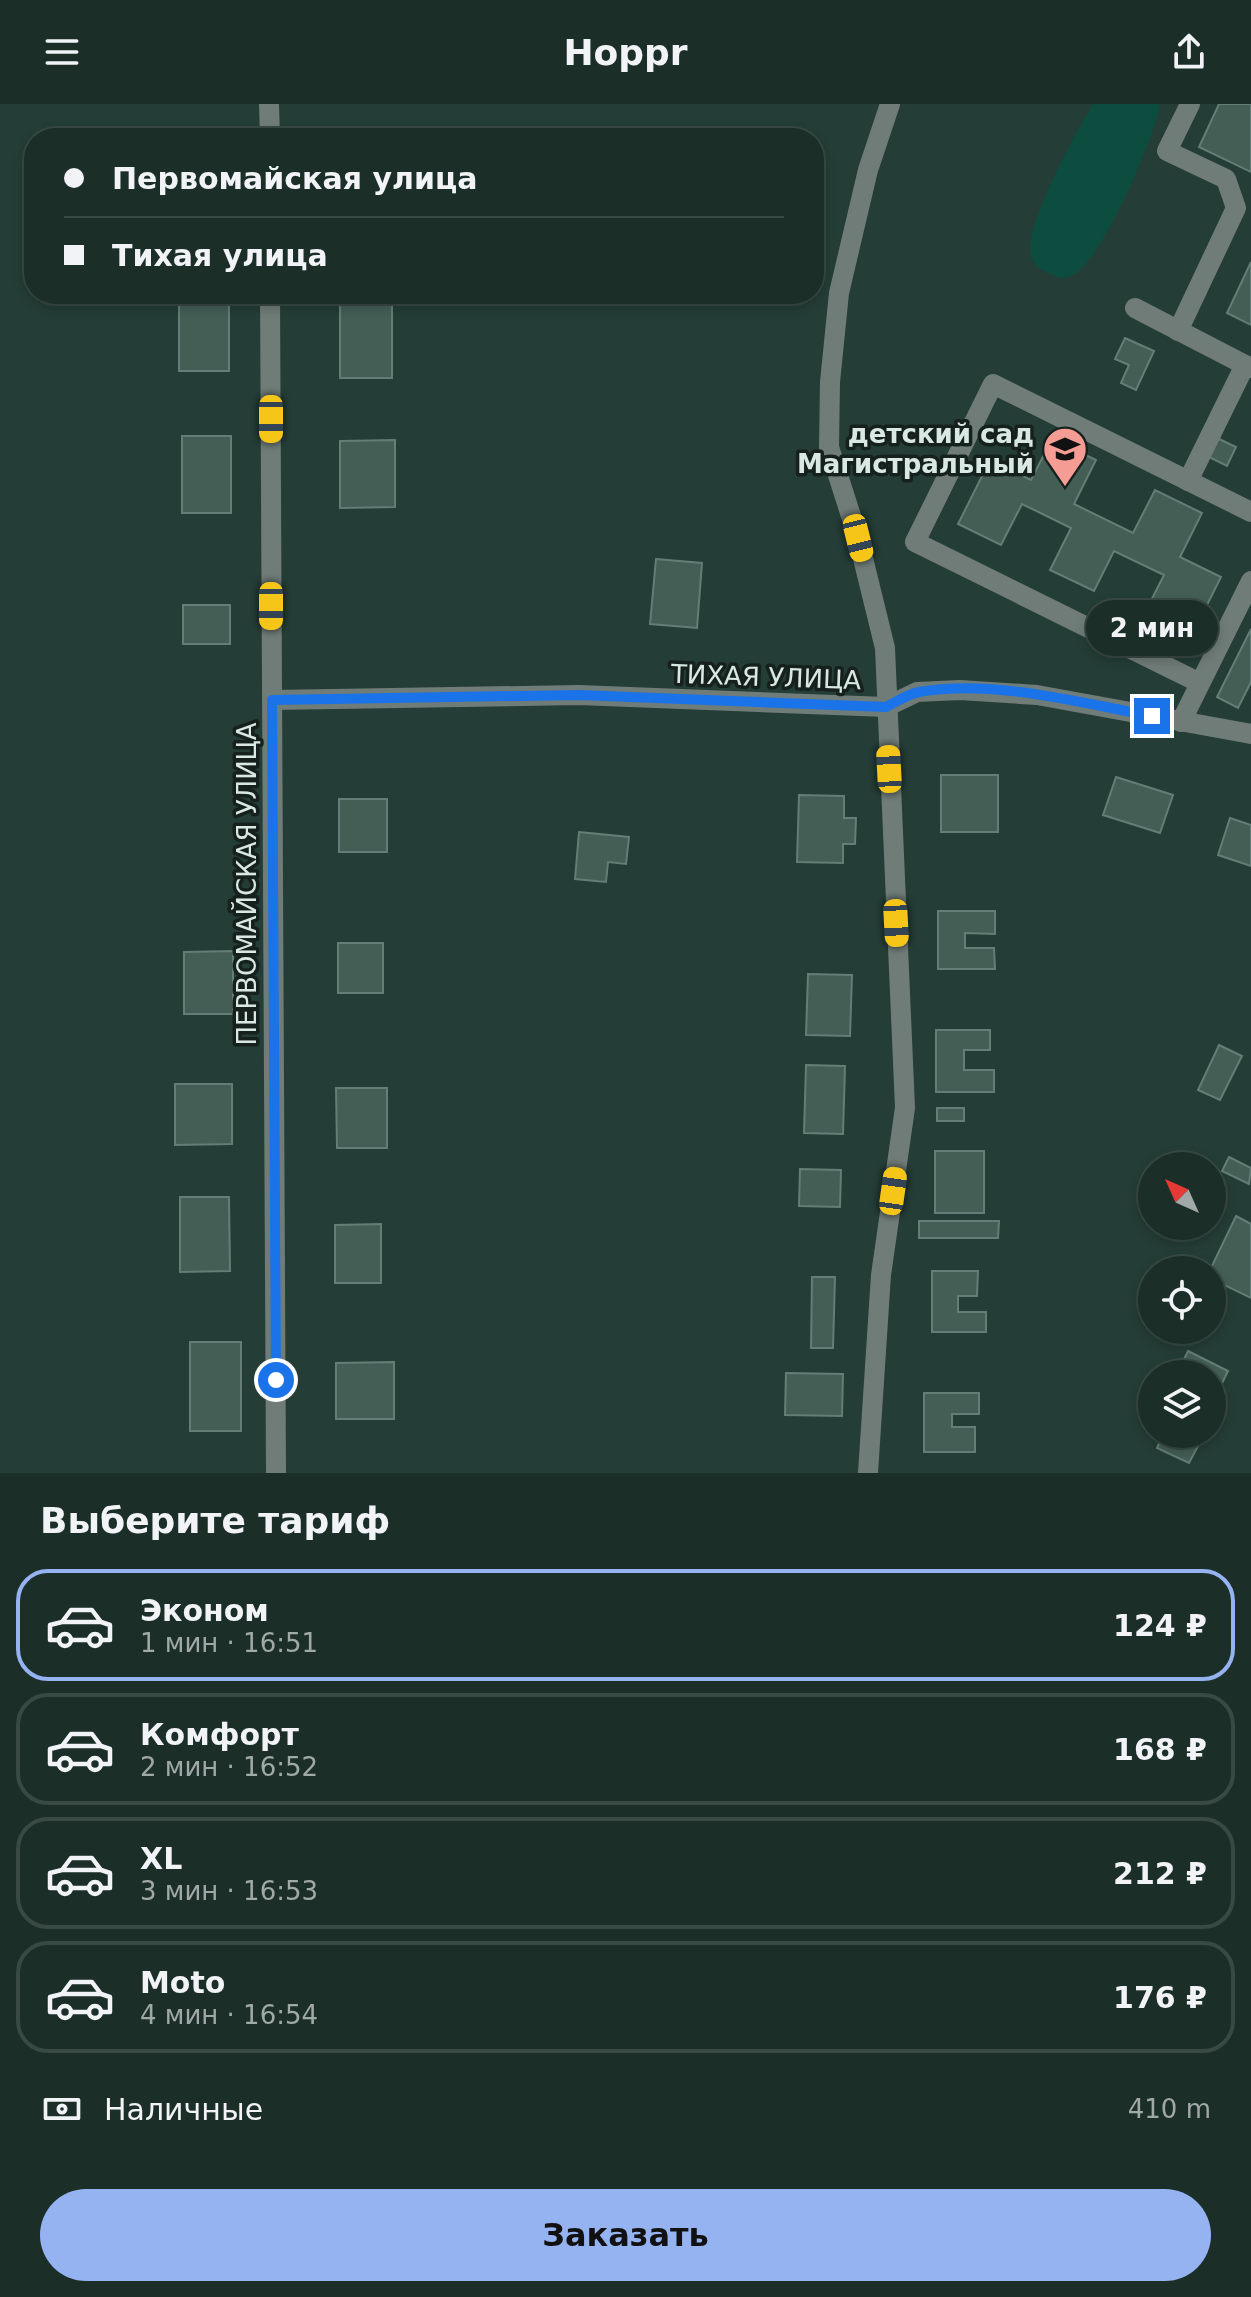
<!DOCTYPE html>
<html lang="ru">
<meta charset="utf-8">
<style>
:root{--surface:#1b2e28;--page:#243630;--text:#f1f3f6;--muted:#a0a8a8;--line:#394a45;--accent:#95b2f1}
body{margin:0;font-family:"DejaVu Sans",sans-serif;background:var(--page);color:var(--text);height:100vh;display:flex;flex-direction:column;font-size:30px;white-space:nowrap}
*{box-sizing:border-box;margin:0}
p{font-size:26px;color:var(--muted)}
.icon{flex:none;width:44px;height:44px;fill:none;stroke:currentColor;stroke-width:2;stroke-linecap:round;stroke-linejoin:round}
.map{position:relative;height:1369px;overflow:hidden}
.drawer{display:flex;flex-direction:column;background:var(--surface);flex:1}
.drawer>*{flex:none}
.hud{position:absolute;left:24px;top:24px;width:800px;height:176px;border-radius:32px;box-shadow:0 4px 12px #0003,0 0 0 2px var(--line);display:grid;align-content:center;height:176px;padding:0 40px;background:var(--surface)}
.needle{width:52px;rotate:315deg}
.fabs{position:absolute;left:1138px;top:1048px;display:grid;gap:16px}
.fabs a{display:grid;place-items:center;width:88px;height:88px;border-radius:50%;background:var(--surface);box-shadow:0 4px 12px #0003,0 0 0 2px var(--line);font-size:40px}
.end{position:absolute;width:36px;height:36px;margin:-18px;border:10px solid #1a73e8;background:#fff;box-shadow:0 0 0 4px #fff}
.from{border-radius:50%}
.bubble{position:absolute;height:56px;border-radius:28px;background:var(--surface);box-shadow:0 4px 12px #0003,0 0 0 2px var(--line);font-size:26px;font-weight:700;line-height:56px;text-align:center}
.car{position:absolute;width:24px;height:48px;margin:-24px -12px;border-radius:10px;box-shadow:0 0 6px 2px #0007;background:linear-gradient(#f5c518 24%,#345 0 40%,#f5c518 0 76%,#345 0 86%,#f5c518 0)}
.hud b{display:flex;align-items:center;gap:28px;height:76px;font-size:30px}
.hud b+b{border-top:2px solid var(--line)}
.hud i{width:20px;height:20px;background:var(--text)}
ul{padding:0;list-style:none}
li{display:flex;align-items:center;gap:24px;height:112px;margin:0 16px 12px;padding:0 24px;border:4px solid var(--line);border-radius:32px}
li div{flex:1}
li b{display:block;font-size:30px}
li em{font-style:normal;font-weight:700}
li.current{border-color:var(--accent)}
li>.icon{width:72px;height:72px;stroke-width:1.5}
h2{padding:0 40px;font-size:36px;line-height:96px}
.pay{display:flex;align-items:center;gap:20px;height:88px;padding:0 40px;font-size:30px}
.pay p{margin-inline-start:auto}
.cta{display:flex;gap:16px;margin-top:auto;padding:16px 40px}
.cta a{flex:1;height:92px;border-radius:48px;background:var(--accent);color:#111;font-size:32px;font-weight:700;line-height:92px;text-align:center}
header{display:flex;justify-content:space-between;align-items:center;height:104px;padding:0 40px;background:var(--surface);font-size:36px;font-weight:700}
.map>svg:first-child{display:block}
.green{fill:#0d4d3f}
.building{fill:#445e56;stroke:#637e76;stroke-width:2}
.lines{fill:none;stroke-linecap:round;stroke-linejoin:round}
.minor{stroke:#707c78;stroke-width:20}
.route{stroke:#1a73e8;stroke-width:10}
.labels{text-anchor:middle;stroke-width:7;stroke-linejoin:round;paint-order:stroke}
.poi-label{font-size:26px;font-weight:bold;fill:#d9e8e3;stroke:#16211e;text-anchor:end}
.street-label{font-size:26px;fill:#d9e8e3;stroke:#16211e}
</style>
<header><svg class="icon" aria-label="menu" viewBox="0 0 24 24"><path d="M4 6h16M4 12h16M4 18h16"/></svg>Hoppr<svg class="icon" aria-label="share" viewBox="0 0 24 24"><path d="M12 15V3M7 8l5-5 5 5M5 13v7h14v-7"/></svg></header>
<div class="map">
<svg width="1251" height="1369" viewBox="0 0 1251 1369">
<rect width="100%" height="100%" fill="#243d36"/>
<!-- green -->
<path class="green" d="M1093,0h67c-5,33 -59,160 -89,172 -10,4 -15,1 -23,-3 -9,-4 -14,-7 -17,-17 -8,-28 45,-124 62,-152z"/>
<!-- building -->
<g class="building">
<path d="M1219,0h32v68l-52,-25z"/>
<path d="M1251,158v63l-24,-12z"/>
<path d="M392,190v84h-52v-83z"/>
<rect x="179" y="196" width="50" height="71"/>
<path d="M1125,234l29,13 -18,39 -15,-7 8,-18 -14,-6z"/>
<rect x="182" y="332" width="49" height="77"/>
<path d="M1217,334l19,9 -9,19 -18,-9z"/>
<path d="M1052,335l44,21 -22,44 59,29 22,-43 47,23 -22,44 41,20 -31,62 -47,-23 21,-41 -50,-24 -20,40 -44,-21 21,-42 -49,-24 -21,41 -43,-21 32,-64 41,20z"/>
<path d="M395,336v67l-55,1v-67z"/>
<path d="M656,455l46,4 -5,65 -47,-4z"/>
<rect x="183" y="501" width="47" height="39"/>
<path d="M1251,525v53l-13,26 -21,-11z"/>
<rect x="941" y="671" width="57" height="57"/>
<path d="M1116,673l57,18 -13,38 -57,-18z"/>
<path d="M799,691l45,1v22h12l-1,26h-12v19l-46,-1z"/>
<rect x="339" y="695" width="48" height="53"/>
<path d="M1230,714l21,7v41l-33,-11z"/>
<path d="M579,728l50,5 -3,27 -18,-2 -2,20 -31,-3z"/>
<path d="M938,807h57v23l-30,-1v15h29l1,21h-57z"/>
<rect x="338" y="839" width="45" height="50"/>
<path d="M233,847v63h-49v-62z"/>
<path d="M808,870l44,1 -2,61 -44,-1z"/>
<path d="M936,926h54v20h-26v20h30v22h-58z"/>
<path d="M1219,941l23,11 -22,44 -22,-10z"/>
<path d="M806,961l39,1 -2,68 -39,-1z"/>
<path d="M175,980h57v60l-57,1z"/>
<path d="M336,984h51v60h-50z"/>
<rect x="937" y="1004" width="27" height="13"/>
<rect x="935" y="1047" width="49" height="62"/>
<path d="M1229,1053l22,11 -2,16 -27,-13z"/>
<path d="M800,1065l41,1 -1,37 -41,-1z"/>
<path d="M180,1093h49l1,74 -50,1z"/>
<path d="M1236,1112l15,8v74l-39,-19 -2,-9z"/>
<path d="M919,1117h80l-1,17h-79z"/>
<path d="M381,1120v59h-46v-58z"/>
<path d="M932,1167h46l-1,25h-19v16h28v20h-54z"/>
<path d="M812,1173h23l-2,71h-22z"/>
<rect x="190" y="1238" width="51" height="89"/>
<path d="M1188,1247l40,20 -16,33v-30h-35z"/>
<path d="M394,1258v57h-58v-56z"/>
<path d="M786,1269l57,1 -1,42 -57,-1z"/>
<path d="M924,1289h55v21h-27v13h23v25h-51z"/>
<path d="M1163,1330h10l25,12 -9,17 -32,-15z"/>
</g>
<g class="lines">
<!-- minor -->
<g class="minor">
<path d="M269,0l1,34"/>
<path d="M270,190l6,1179"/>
<path d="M1135,204l116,60"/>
<path d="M1178,227l58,-123 -10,-29 -59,-28 23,-47"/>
<path d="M1188,377l57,-116"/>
<path d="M1200,579l-285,-141 78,-158 258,128"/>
<path d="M272,596l307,-5 307,12 31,-15 43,-2 77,5 214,39"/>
<path d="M1181,618l70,-141"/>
<path d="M868,1369l13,-198 24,-167 -20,-460 -27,-110 -29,-91 1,-65 9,-89 29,-123 22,-66"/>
</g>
</g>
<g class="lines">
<!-- route -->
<path class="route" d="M276,1276l-4,-680 307,-5 307,12c10,-5 22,-13 33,-15 73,-13 162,11 233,24"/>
</g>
<!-- icons -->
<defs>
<g id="school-pin" transform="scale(2.3)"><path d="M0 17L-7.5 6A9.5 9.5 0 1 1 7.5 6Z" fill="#f59c95" stroke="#16211e"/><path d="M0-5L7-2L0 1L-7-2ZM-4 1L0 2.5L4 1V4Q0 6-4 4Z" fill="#111"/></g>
</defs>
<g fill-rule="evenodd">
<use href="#school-pin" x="1065" y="345"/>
</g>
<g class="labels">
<!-- poi labels -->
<g class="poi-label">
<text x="1034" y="339">детский сад<tspan x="1034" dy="30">Магистральный</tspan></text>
</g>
<!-- street labels -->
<g class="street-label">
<text transform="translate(766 573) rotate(2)" y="9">ТИХАЯ УЛИЦА</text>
<text transform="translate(247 780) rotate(-90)" y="9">ПЕРВОМАЙСКАЯ УЛИЦА</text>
</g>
</g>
</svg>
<div class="fabs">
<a><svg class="needle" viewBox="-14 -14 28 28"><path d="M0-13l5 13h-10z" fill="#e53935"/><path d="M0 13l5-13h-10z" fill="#a0a8a8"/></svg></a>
<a><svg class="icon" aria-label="locate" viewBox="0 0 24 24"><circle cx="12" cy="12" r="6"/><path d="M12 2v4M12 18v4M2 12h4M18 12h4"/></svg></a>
<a><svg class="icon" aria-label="layers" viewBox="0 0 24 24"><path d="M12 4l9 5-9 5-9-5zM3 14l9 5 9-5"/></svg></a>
</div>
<i class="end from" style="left:276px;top:1276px"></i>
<i class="end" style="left:1152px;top:612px"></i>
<div class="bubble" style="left:1086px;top:496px;width:132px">2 мин</div>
<i class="car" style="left:271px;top:315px;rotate:180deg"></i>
<i class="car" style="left:858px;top:434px;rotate:166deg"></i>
<i class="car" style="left:271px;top:502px;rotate:180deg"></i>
<i class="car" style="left:889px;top:665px;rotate:357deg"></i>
<i class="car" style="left:896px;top:819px;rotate:177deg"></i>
<i class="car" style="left:893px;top:1087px;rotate:8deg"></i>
<div class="hud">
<b><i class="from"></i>Первомайская улица</b>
<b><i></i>Тихая улица</b>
</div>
</div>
<section class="drawer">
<h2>Выберите тариф</h2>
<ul>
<li class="current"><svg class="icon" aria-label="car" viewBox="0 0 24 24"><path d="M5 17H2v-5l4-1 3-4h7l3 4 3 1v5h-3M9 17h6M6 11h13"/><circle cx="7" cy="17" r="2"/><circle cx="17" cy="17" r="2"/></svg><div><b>Эконом</b><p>1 мин · 16:51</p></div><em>124 ₽</em></li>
<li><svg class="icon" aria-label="car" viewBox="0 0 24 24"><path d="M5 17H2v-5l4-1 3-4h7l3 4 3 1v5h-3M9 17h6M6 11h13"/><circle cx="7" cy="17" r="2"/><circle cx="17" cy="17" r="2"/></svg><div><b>Комфорт</b><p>2 мин · 16:52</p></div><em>168 ₽</em></li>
<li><svg class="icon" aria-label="car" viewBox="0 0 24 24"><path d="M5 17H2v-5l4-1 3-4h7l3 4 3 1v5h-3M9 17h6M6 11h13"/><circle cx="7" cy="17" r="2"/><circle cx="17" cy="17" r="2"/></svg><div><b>XL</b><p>3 мин · 16:53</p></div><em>212 ₽</em></li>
<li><svg class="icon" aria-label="car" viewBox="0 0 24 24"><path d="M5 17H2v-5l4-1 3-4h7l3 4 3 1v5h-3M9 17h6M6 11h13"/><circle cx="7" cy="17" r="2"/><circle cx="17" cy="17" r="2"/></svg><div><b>Moto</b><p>4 мин · 16:54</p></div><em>176 ₽</em></li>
</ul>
<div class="pay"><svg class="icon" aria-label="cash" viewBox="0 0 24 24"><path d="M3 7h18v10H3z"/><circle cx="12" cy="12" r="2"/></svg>Наличные<p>410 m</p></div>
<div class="cta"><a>Заказать</a></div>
</section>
